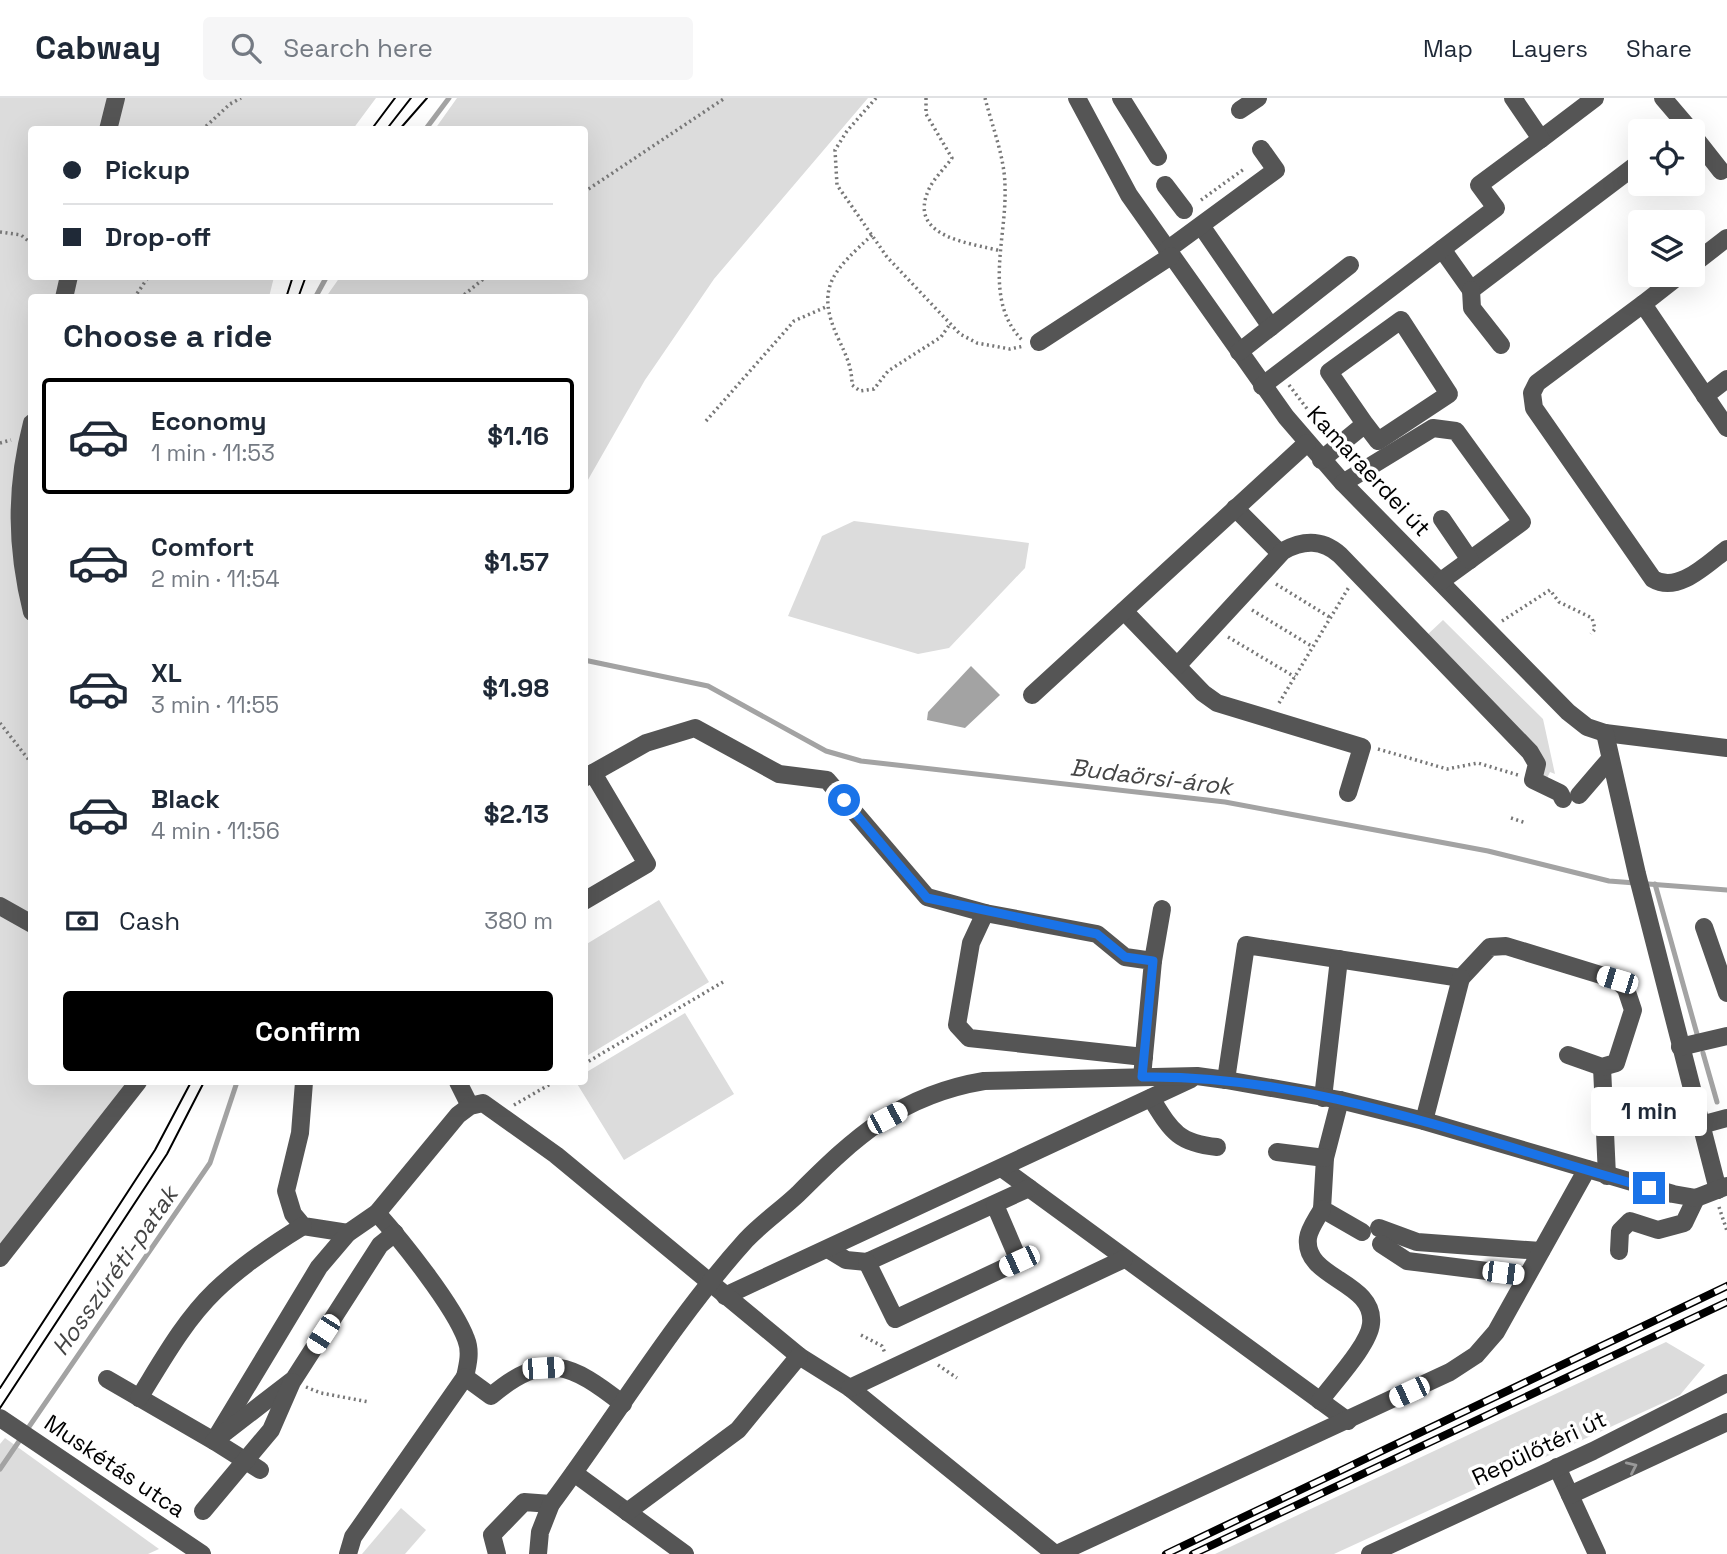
<!DOCTYPE html>
<meta charset="utf-8">
<style>
:root{--surface:#fff;--page:#f6f6f7;--text:#1f2937;--muted:#747a83;--line:#e0e1e3;--accent:#000}
body{margin:0;font-family:"Space Grotesk",sans-serif;background:var(--page);color:var(--text);height:100vh;display:flex;flex-direction:column;font-size:26px;white-space:nowrap}
*{box-sizing:border-box;margin:0}
p{font-size:23px;color:var(--muted)}
.icon{flex:none;width:38px;height:38px;fill:none;stroke:currentColor;stroke-width:2;stroke-linecap:round;stroke-linejoin:round}
.map{position:relative;flex:1;overflow:hidden}
.side{position:absolute;left:28px;top:196px;width:560px;height:791px;display:flex;flex-direction:column;background:var(--surface);border-radius:7px;box-shadow:0 7px 28px #0002}
.side>*{flex:none}
.banner{position:absolute;left:28px;top:28px;width:560px;height:154px;border-radius:7px;box-shadow:0 7px 28px #0002;display:grid;align-content:center;height:154px;padding:0 35px;background:var(--surface)}
.buttons{position:absolute;left:1628px;top:21px;display:grid;gap:14px}
.buttons a{display:grid;place-items:center;width:77px;height:77px;border-radius:7px;background:var(--surface);box-shadow:0 7px 28px #0002;font-size:35px}
.end{position:absolute;width:32px;height:32px;margin:-16px;border:9px solid #1a73e8;background:#fff;box-shadow:0 0 0 4px #fff}
.from{border-radius:50%}
.bubble{position:absolute;height:49px;border-radius:7px;background:var(--surface);box-shadow:0 7px 28px #0002;font-size:23px;font-weight:700;line-height:49px;text-align:center}
.car{position:absolute;width:21px;height:42px;margin:-21px -10px;border-radius:9px;box-shadow:0 0 5px 2px #0007;background:linear-gradient(#fff 24%,#345 0 40%,#fff 0 76%,#345 0 86%,#fff 0)}
.banner b{display:flex;align-items:center;gap:24px;height:66px;font-size:26px}
.banner b+b{border-top:2px solid var(--line)}
.banner i{width:18px;height:18px;background:var(--text)}
ul{padding:0;list-style:none}
li{display:flex;align-items:center;gap:21px;height:116px;margin:0 14px 10px;padding:0 21px;border:4px solid transparent;border-radius:7px}
li div{flex:1}
li b{display:block;font-size:26px}
li em{font-style:normal;font-weight:700}
li.on{border-color:var(--accent)}
li>.icon{width:63px;height:63px;stroke-width:1.5}
h2{padding:0 35px;font-size:32px;line-height:84px}
.pay{display:flex;align-items:center;gap:18px;height:77px;padding:0 35px;font-size:26px}
.pay p{margin-inline-start:auto}
.button{display:flex;gap:14px;margin-top:auto;padding:14px 35px}
.button a{flex:1;height:80px;border-radius:7px;background:var(--accent);color:#fff;font-size:28px;font-weight:700;line-height:80px;text-align:center}
header{display:flex;align-items:center;gap:42px;box-sizing:border-box;height:98px;padding:0 35px;background:var(--surface);border-bottom:2px solid var(--line)}
header strong{font-size:33px}
nav{display:flex;gap:38px;margin-inline-start:auto;font-size:24px}
.search{width:490px;height:63px;background:var(--page);display:flex;align-items:center;gap:18px;box-sizing:border-box;padding:0 24px;border-radius:7px;color:var(--muted);font-size:26px}
.map>svg:first-child{display:block}
.green{fill:#dcdcdc}
.water{fill:#a3a3a3}
.lines{fill:none;stroke-linecap:round;stroke-linejoin:round}
.stream{stroke:#a3a3a3;stroke-width:5}
.path{stroke:#777;stroke-width:3.5;stroke-dasharray:2 3.5;stroke-linecap:butt}
.minor{stroke:#555;stroke-width:18}
.tram{stroke:#000;stroke-width:2}
.rail-casing{stroke:#000;stroke-width:8}
.rail{stroke:#fff;stroke-width:5;stroke-dasharray:16;stroke-linecap:butt}
.oneway{stroke:#999}
.route{stroke:#1a73e8;stroke-width:9}
.labels{text-anchor:middle;stroke-width:7;stroke-linejoin:round;paint-order:stroke}
.street-label{font-size:23px;fill:#000;stroke:#fff}
.water-label{font-size:24px;font-style:italic;fill:#444;stroke:#fff}
</style>
<header>
<strong>Cabway</strong>
<div class="search"><svg class="icon" aria-label="search" viewBox="0 0 24 24"><circle cx="10" cy="10" r="6"/><path d="M15 15l6 6"/></svg>Search here</div>
<nav><a>Map</a><a>Layers</a><a>Share</a></nav>
</header>
<div class="map">
<svg width="1727" height="1456" viewBox="0 0 1727 1456">
<rect width="100%" height="100%" fill="#fff"/>
<!-- green -->
<g class="green">
<path d="M0,0h376l-23,31 -321,1v146l242,1 -5,20 -237,1v784h98l-130,176z"/>
<path d="M457,0h411l-154,181 -69,101 -60,105 -1,-187 -258,-1 14,-20 244,-1v-146l-149,-1z"/>
<path d="M854,423l175,22 -4,25 -76,80 -31,6 -130,-38 34,-80z"/>
<path d="M1443,522l100,99 12,55 -5,-2 -5,10 -5,-12 -114,-134z"/>
<path d="M659,802l50,82 -124,75v-112z"/>
<path d="M685,915l49,81 -110,66 -48,-78h8l1,-9z"/>
<path d="M1666,1244l39,23 -25,30 -346,159h-119z"/>
<path d="M5,1340l154,111 -11,5h-148v-110z"/>
<path d="M401,1410l25,22 -21,24h-43z"/>
</g>
<!-- water -->
<path class="water" d="M971,568l29,29 -35,33 -38,-8 1,-8z"/>
<g class="lines">
<!-- stream -->
<g class="stream">
<path d="M425,32l24,-32"/>
<path d="M315,200l12,-22"/>
<path d="M584,562l124,26 118,65 35,10 364,41 263,49 121,30 118,9"/>
<path d="M1655,786l42,150"/>
<path d="M1703,955l14,49"/>
<path d="M0,1371l210,-306 27,-81"/>
</g>
<!-- path -->
<g class="path">
<path d="M876,0l-29,33 -12,19 2,35 50,72 73,77 17,9 33,6 14,-3"/>
<path d="M926,0v16l26,44c-7,10 -18,20 -23,31 -23,49 43,54 72,62"/>
<path d="M985,0c7,28 20,60 20,89 2,52 -23,113 18,154"/>
<path d="M202,32l28,-26 11,-6"/>
<path d="M584,94l141,-94"/>
<path d="M1201,102l43,-31"/>
<path d="M0,134l21,3 11,9"/>
<path d="M872,137c-37,35 -58,51 -34,103 8,17 14,29 14,47l8,6 14,-2 14,-18 53,-34 9,-13"/>
<path d="M134,200l15,-22"/>
<path d="M460,200l27,-22"/>
<path d="M1289,287l38,50"/>
<path d="M706,323l88,-100 34,-15"/>
<path d="M0,345l11,-3"/>
<path d="M1276,486l55,34"/>
<path d="M1252,512l61,37"/>
<path d="M1502,523l48,-31 9,12 33,16 3,11 -4,5"/>
<path d="M1228,539l67,40"/>
<path d="M1279,605l70,-116"/>
<path d="M0,625l32,41"/>
<path d="M1378,651l69,20 31,-6 40,12"/>
<path d="M1511,720l15,5"/>
<path d="M584,966l139,-82"/>
<path d="M514,1007l40,-23"/>
<path d="M1719,1109l8,24"/>
<path d="M861,1237l21,11 3,7"/>
<path d="M938,1267l19,13"/>
<path d="M306,1289l15,6 48,9"/>
</g>
<!-- minor -->
<g class="minor">
<path d="M1077,0l52,97 157,222 57,66 225,229 19,15 18,6 122,15"/>
<path d="M1121,0l37,59"/>
<path d="M1663,0l24,28 -7,5"/>
<path d="M1240,12l18,-12"/>
<path d="M108,32l8,-32"/>
<path d="M1692,36l29,37"/>
<path d="M1541,41l54,-41"/>
<path d="M1165,87l19,25"/>
<path d="M1202,129l69,100"/>
<path d="M1442,151l29,41 169,-128"/>
<path d="M1167,152l109,-80 -15,-21"/>
<path d="M1692,167l35,-27"/>
<path d="M1680,177l-37,29 84,124"/>
<path d="M1471,192l1,18 29,37"/>
<path d="M64,200l5,-22"/>
<path d="M1643,206l-106,79 -5,10 2,15 119,171c25,15 54,-15 74,-30"/>
<path d="M1039,244l132,-86"/>
<path d="M1239,254l111,-87"/>
<path d="M1262,288l234,-178 -17,-23 62,-46 -28,-41"/>
<path d="M1705,298l22,-17"/>
<path d="M32,325c-17,65 -16,125 0,189"/>
<path d="M1321,362l44,-36 13,17 71,-47 -48,-74 -72,52 36,52"/>
<path d="M1343,385l90,-55 23,3 66,91 -81,59"/>
<path d="M1235,410l45,45"/>
<path d="M1442,421l28,41"/>
<path d="M1124,513l79,82 14,10 145,44 -14,46"/>
<path d="M1177,568l106,-115c20,-11 39,-12 57,4l190,197 7,12 -4,16 27,13 3,6"/>
<path d="M1032,597l275,-252"/>
<path d="M1605,635l32,141 81,316"/>
<path d="M584,680l62,-35 49,-15 84,46 48,6 100,117 58,16 112,21 28,23 28,4 -11,116"/>
<path d="M1579,697l31,-36"/>
<path d="M584,803l63,-37 -54,-91"/>
<path d="M0,808l32,18"/>
<path d="M985,815l-14,30 -14,82 12,13 175,19"/>
<path d="M1704,829l23,66"/>
<path d="M1153,863l9,-52"/>
<path d="M1680,949l47,-11"/>
<path d="M1602,969l5,109"/>
<path d="M1226,982l20,-135 215,33 29,-31 16,-1 111,34 9,9 7,21 -17,53 -14,4 -34,-12"/>
<path d="M304,984l-4,51 -14,58 7,23 10,12 45,7"/>
<path d="M458,984l12,24"/>
<path d="M1151,1000c20,32 26,45 66,49"/>
<path d="M1323,1000l16,-139"/>
<path d="M1340,1002l-15,58 -3,51 40,23"/>
<path d="M1424,1023l37,-143"/>
<path d="M1701,1027l26,-7"/>
<path d="M1277,1054l48,6"/>
<path d="M1003,1071l345,252"/>
<path d="M377,1115c25,28 77,93 89,126 5,12 2,25 -1,38l26,19c54,-46 81,-32 132,8"/>
<path d="M1379,1130l38,14 124,9"/>
<path d="M1381,1146l26,17 120,15"/>
<path d="M828,1151l18,11 21,2 162,-74"/>
<path d="M1619,1153l1,-20 10,-10 28,9 26,-7 12,-25"/>
<path d="M0,1160l138,-176"/>
<path d="M867,1164l28,57 124,-58 -24,-56"/>
<path d="M725,1198l466,-217"/>
<path d="M107,1281l107,62 105,-174 29,-34 29,-20 81,-98 12,-9 13,-3 73,52 243,201 51,32 205,166"/>
<path d="M850,1290l274,-129"/>
<path d="M139,1300c23,-37 45,-77 76,-107 27,-26 57,-46 88,-65"/>
<path d="M1320,1303c13,-18 49,-56 51,-77 5,-43 -68,-45 -63,-86 1,-9 10,-21 14,-29"/>
<path d="M0,1320l202,136"/>
<path d="M1557,1369l40,87"/>
<path d="M260,1372l-46,-29 80,-62 86,-134 15,-12"/>
<path d="M574,1375l111,81"/>
<path d="M1570,1397l157,-73"/>
<path d="M203,1413l68,-81 21,-48"/>
<path d="M627,1414l111,-82 61,-74"/>
<path d="M348,1456l5,-17 112,-160"/>
<path d="M497,1456l-5,-19 32,-33 27,2"/>
<path d="M538,1456l2,-22 11,-28c65,-87 122,-183 195,-264 16,-17 35,-30 52,-46 57,-57 102,-99 186,-113l213,-5 29,4 114,20 84,21 249,73 23,4 31,-12"/>
<path d="M1057,1456l393,-182 26,-17 20,-23 91,-163"/>
<path d="M1370,1456l223,-103 134,-68"/>
</g>
<!-- tram -->
<g class="tram">
<path d="M371,32l24,-32"/>
<path d="M386,32l25,-32"/>
<path d="M399,32l28,-32"/>
<path d="M286,200l7,-22"/>
<path d="M298,200l8,-22"/>
<path d="M0,1290l155,-238 36,-68"/>
<path d="M0,1310l167,-254 37,-72"/>
</g>
<!-- rail casing -->
<g class="rail-casing">
<g id="rail">
<path d="M1166,1456l561,-268"/>
<path d="M1193,1456l534,-252"/>
</g>
</g>
<!-- rail -->
<use href="#rail" class="rail"/>
</g>
<!-- one-way arrows -->
<defs><path id="oneway-chevron" d="M-2-3.5L2.5 0L-2 3.5" fill="none" stroke-width="1.6" stroke-linecap="round" stroke-linejoin="round" transform="scale(1.75)"/></defs>
<use class="oneway" href="#oneway-chevron" transform="translate(1632 1369) rotate(-25)"/>
<g class="lines">
<!-- route -->
<path class="route" d="M844,702l83,98 170,36 28,23 28,4 -11,116c175,-3 341,66 507,111"/>
</g>
<g class="labels">
<!-- street labels -->
<g class="street-label">
<text transform="translate(1369 373) rotate(47)" y="8">Kamaraerdei út</text>
<text transform="translate(1539 1350) rotate(-25)" y="8">Repülőtéri út</text>
<text transform="translate(115 1368) rotate(34)" y="8">Muskétás utca</text>
</g>
<!-- water labels -->
<g class="water-label">
<text transform="translate(1151 679) rotate(7)" y="8">Budaörsi-árok</text>
<text transform="translate(115 1173) rotate(-55)" y="8">Hosszúréti-patak</text>
</g>
</g>
</svg>
<div class="buttons">
<a><svg class="icon" aria-label="locate" viewBox="0 0 24 24"><circle cx="12" cy="12" r="6"/><path d="M12 2v4M12 18v4M2 12h4M18 12h4"/></svg></a>
<a><svg class="icon" aria-label="layers" viewBox="0 0 24 24"><path d="M12 4l9 5-9 5-9-5zM3 14l9 5 9-5"/></svg></a>
</div>
<i class="end from" style="left:844px;top:702px"></i>
<i class="end" style="left:1649px;top:1090px"></i>
<div class="bubble" style="left:1591px;top:989px;width:116px">1 min</div>
<i class="car" style="left:1617px;top:882px;rotate:287deg"></i>
<i class="car" style="left:887px;top:1020px;rotate:62deg"></i>
<i class="car" style="left:1019px;top:1163px;rotate:245deg"></i>
<i class="car" style="left:1503px;top:1175px;rotate:97deg"></i>
<i class="car" style="left:323px;top:1236px;rotate:213deg"></i>
<i class="car" style="left:543px;top:1270px;rotate:86deg"></i>
<i class="car" style="left:1409px;top:1294px;rotate:245deg"></i>
<div class="banner">
<b><i class="from"></i>Pickup</b>
<b><i></i>Drop-off</b>
</div>
<section class="side">
<h2>Choose a ride</h2>
<ul>
<li class="on"><svg class="icon" aria-label="car" viewBox="0 0 24 24"><path d="M5 17H2v-5l4-1 3-4h7l3 4 3 1v5h-3M9 17h6M6 11h13"/><circle cx="7" cy="17" r="2"/><circle cx="17" cy="17" r="2"/></svg><div><b>Economy</b><p>1 min · 11:53</p></div><em>$1.16</em></li>
<li><svg class="icon" aria-label="car" viewBox="0 0 24 24"><path d="M5 17H2v-5l4-1 3-4h7l3 4 3 1v5h-3M9 17h6M6 11h13"/><circle cx="7" cy="17" r="2"/><circle cx="17" cy="17" r="2"/></svg><div><b>Comfort</b><p>2 min · 11:54</p></div><em>$1.57</em></li>
<li><svg class="icon" aria-label="car" viewBox="0 0 24 24"><path d="M5 17H2v-5l4-1 3-4h7l3 4 3 1v5h-3M9 17h6M6 11h13"/><circle cx="7" cy="17" r="2"/><circle cx="17" cy="17" r="2"/></svg><div><b>XL</b><p>3 min · 11:55</p></div><em>$1.98</em></li>
<li><svg class="icon" aria-label="car" viewBox="0 0 24 24"><path d="M5 17H2v-5l4-1 3-4h7l3 4 3 1v5h-3M9 17h6M6 11h13"/><circle cx="7" cy="17" r="2"/><circle cx="17" cy="17" r="2"/></svg><div><b>Black</b><p>4 min · 11:56</p></div><em>$2.13</em></li>
</ul>
<div class="pay"><svg class="icon" aria-label="cash" viewBox="0 0 24 24"><path d="M3 7h18v10H3z"/><circle cx="12" cy="12" r="2"/></svg>Cash<p>380 m</p></div>
<div class="button"><a>Confirm</a></div>
</section>
</div>
